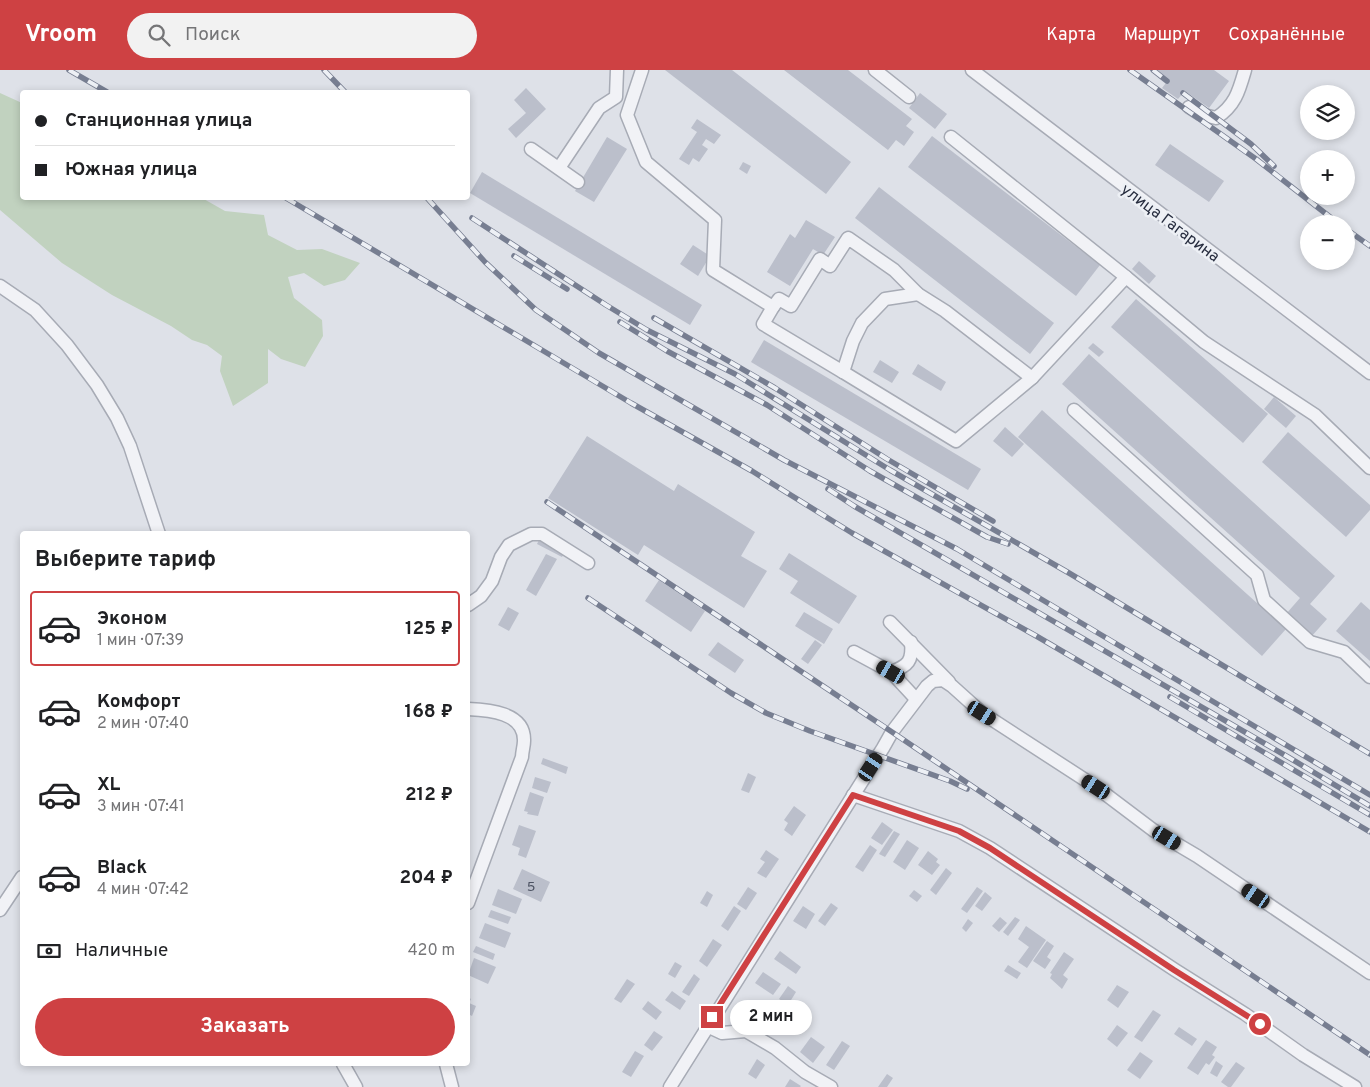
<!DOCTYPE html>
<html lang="ru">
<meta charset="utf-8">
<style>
:root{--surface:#fff;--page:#f2f2f2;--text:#202124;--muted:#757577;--line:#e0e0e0;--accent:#ce4143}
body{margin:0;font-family:Overpass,sans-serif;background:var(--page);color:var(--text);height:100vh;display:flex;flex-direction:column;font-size:19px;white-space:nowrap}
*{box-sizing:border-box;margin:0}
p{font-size:16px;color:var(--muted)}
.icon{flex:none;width:28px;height:28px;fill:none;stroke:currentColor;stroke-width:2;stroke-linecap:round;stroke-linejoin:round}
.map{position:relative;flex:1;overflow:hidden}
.panel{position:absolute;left:20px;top:461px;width:450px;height:535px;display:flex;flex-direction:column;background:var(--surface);border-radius:5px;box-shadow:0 2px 8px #0003}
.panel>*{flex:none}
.top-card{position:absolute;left:20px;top:20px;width:450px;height:110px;border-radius:5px;box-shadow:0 2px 8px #0003;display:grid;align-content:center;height:110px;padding:0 15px;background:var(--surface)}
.buttons{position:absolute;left:1300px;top:15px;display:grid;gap:10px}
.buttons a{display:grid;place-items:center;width:55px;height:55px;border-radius:50%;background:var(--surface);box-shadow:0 2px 8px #0003;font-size:25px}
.end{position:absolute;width:22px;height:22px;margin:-11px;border:6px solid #ce4143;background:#fff;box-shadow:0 0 0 2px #fff}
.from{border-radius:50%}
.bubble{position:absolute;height:35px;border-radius:18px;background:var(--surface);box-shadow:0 2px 8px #0003;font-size:16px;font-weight:700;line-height:35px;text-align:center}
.car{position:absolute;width:15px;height:30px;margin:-15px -8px;border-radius:6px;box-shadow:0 0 4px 1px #0007;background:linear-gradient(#222 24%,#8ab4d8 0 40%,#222 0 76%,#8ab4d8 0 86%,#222 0)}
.top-card b{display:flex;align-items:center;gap:18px;height:48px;font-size:19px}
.top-card b+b{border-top:1px solid var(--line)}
.top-card i{width:12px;height:12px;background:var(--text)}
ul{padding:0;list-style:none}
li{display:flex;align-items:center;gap:15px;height:75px;margin:0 10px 8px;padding:0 5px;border:2px solid transparent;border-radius:5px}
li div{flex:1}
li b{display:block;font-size:19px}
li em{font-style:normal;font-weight:700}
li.selected{border-color:var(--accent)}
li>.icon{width:45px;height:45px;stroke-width:1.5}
h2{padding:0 15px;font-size:22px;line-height:60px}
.pay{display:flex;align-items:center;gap:12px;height:55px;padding:0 15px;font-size:19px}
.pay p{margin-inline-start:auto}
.primary-button{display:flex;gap:10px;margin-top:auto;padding:10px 15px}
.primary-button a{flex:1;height:58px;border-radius:30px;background:var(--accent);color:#fff;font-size:20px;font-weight:700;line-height:58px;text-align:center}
header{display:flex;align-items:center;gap:30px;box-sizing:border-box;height:70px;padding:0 25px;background:var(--accent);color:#fff}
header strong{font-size:24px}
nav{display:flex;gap:28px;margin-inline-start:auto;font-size:18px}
.search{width:350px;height:45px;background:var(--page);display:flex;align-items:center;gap:12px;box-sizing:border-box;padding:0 18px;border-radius:28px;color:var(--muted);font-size:19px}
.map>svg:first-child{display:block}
.green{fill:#c1d2bf}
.building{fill:#bbbfcb}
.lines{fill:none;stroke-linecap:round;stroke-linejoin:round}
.minor-casing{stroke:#a7abb5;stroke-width:15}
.minor{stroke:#f1f2f6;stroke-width:12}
.rail-casing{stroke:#777e91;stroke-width:5.5}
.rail{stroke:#edf0f5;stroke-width:4;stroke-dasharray:11;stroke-linecap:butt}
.route{stroke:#ce4143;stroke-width:6}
.labels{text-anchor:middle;stroke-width:5;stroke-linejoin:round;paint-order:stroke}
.number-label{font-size:14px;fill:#4c5262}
.street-label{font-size:16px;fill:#272d3f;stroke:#edf0f5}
</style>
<header>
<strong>Vroom</strong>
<div class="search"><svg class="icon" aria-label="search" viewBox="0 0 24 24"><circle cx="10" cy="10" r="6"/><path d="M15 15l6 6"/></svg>Поиск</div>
<nav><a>Карта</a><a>Маршрут</a><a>Сохранённые</a></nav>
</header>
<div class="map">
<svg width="1370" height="1017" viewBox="0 0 1370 1017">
<rect width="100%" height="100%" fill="#dee1e8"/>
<!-- green -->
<path class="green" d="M0,23l22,10v95h180l23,13 39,4 4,20 29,15 25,-1 38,14 -15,17 -21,6 -20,-13 -16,4 6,21 28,22 1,16 -18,31 -24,-8 -13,-10v34l-35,23 -13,-35 2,-15 -15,-11 -15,-5 -21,-14 -59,-31 -50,-32 -62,-53z"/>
<!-- building -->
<g class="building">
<path d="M665,0h67l119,92 -25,32z"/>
<path d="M784,0h64l64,49 -6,7 8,6 -10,14 -8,-6 -8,10z"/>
<path d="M1157,0h57l15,11 -20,27 -24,-17 -7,8 -16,-11 7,-9z"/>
<path d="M526,18l20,21 -30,29 -8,-9 18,-16 -12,-13z"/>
<path d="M920,23l27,21 -12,15 -26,-21z"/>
<path d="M697,49l24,16 -7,9 -8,-5 -4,6 6,4 -9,13 -6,-4 -4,7 -10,-6 18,-27 -6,-4z"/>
<path d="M932,66l168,129 -24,31 -168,-129z"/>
<path d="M607,67l20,12 -33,53 -19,-11z"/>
<path d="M1170,74l54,37 -15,21 -54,-37z"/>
<path d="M743,92l8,4 -4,8 -8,-5z"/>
<path d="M482,102l220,133 -12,20 -220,-132z"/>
<path d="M879,117l175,136 -24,31 -175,-136z"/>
<path d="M806,150l29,17 -12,18 -10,-6 -23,37 -23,-14 23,-38 5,4z"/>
<path d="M693,175l17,11 -12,20 -18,-12z"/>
<path d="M1139,191l17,15 -7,8 -17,-15z"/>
<path d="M1136,229l132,115 -25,29 -132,-116z"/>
<path d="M764,270l217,129 -13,21 -217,-128z"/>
<path d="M1093,273l11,9 -5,5 -11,-9z"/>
<path d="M1089,284l246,222 -25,28 17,15 -16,18 -25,-23 14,-16 -238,-214z"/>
<path d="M880,290l19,12 -7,11 -19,-11z"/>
<path d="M918,294l28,18 -5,9 -29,-17z"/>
<path d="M1274,327l22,19 -10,12 -22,-19z"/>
<path d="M1042,340l244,219 -24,27 -244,-219z"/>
<path d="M1005,357l19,17 -12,13 -19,-16z"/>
<path d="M1288,362l82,73v5l-24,27 -84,-75z"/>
<path d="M587,366l87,55 4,-7 77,48 -14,24 26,15 -23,37 -100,-63 -6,10 -90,-57z"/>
<path d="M541,466l25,14 -4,7 -25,-13z"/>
<path d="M789,483l68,43 -18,28 -49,-31 8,-12 -19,-12z"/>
<path d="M546,484l11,5 -21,37 -10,-6z"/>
<path d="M659,510l46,31 -14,21 -46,-31z"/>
<path d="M1361,532l9,8v51l-34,-30z"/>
<path d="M508,537l11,6 -10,18 -11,-6z"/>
<path d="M804,542l29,17 -9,15 -29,-18z"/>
<path d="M815,570l7,5 -14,19 -7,-5z"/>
<path d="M718,572l26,18 -9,13 -27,-18z"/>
<path d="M543,688l25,9 -2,7 -25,-10z"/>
<path d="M748,703l8,4 -7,16 -8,-3z"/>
<path d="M535,707l16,5 -4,11 -15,-5z"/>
<path d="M530,722l14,5 -6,19 -11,-2 1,-2 -4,-1z"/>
<path d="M794,736l12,9 -14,21 -8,-6 4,-7 -4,-3z"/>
<path d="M882,752l11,8 -11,15 -11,-7z"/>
<path d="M519,755l17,6 -10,27 -8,-3 2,-7 -8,-3z"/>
<path d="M894,761l6,3 -15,23 -6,-3z"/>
<path d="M907,770l12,8 -14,22 -12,-8z"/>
<path d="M870,775l7,5 -14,22 -8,-5z"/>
<path d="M766,780l13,9 -13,19 -9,-5 8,-11 -5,-3z"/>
<path d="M928,781l10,8 -2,3 4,3 -8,10 -14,-10z"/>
<path d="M946,798l6,5 -16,22 -6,-5z"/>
<path d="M522,799l28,13 -9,20 -28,-13z"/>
<path d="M748,817l9,6 -11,17 -9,-6z"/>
<path d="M977,817l6,4 -16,22 -6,-4z"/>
<path d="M498,819l24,10 -6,15 -24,-9z"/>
<path d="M914,820l8,6 -5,6 -8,-6z"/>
<path d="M707,821l6,4 -6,12 -7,-4z"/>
<path d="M985,822l7,6 -10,13 -7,-5z"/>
<path d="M831,833l7,5 -13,18 -7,-5z"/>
<path d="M734,836l7,5 -13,20 -7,-5z"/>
<path d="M803,836l12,8 -9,15 -13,-8z"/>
<path d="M491,840l20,7 -3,7 -20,-7z"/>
<path d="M1000,847l7,6 -8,9 -7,-6z"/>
<path d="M1015,847l5,3 -12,16 -5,-4z"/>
<path d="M968,849l5,4 -7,9 -4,-4z"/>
<path d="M485,853l26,10 -6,15 -26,-10z"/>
<path d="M1026,856l20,14 -19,28 -9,-6 11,-15 -11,-8z"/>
<path d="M713,869l9,6 -15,22 -8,-6z"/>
<path d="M1047,871l7,5 -7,11 4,3 -6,9 -12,-8z"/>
<path d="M476,876l19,8 -2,6 -20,-8z"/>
<path d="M780,881l21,16 -5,7 -22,-15z"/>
<path d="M1064,882l10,7 -11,16 5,4 -6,10 -12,-11 2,-4 -2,-1z"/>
<path d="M474,888l22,9 -8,17 -20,-9z"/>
<path d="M675,892l7,4 -7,12 -7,-4z"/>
<path d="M1008,895l13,8 -4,6 -13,-8z"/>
<path d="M763,902l18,12 -8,11 -18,-12z"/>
<path d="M694,904l6,5 -11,17 -7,-4z"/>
<path d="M627,909l8,5 -14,19 -7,-4z"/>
<path d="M1117,915l12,7 -11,16 -11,-8z"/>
<path d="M788,916l8,6 -8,13 -9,-6z"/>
<path d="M672,921l14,10 -6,9 -15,-10z"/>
<path d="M468,927l3,2 -2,4 7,3 -4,10 -4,-2z"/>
<path d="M648,931l14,11 -6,8 -14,-11z"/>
<path d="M769,934l10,8 -12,18 -11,-8z"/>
<path d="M1153,940l8,5 -19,27 -8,-5z"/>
<path d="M1117,955l11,8 -11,14 -10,-8z"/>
<path d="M1179,957l18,12 -5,7 -18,-12z"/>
<path d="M654,961l9,6 -11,14 -8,-6z"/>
<path d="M811,967l14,10 -12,16 -13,-11z"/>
<path d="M1206,970l11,7 -5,8 3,2 -6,8 -3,-2 -8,12 -11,-7z"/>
<path d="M842,971l8,5 -16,24 -8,-5z"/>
<path d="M635,981l9,5 -13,21 -9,-5z"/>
<path d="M1140,982l13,9 -13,18 -13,-9z"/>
<path d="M757,989l8,6 -9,14 -8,-5z"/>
<path d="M1216,991l7,5 -6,11 -7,-4z"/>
<path d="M1236,992l9,6 -14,19h-3l-7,-5z"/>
<path d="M887,1004l6,4 -6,9h-9z"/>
<path d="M790,1009l11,7 -1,1h-15z"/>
</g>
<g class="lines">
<!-- minor casing -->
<g class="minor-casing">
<g id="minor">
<path d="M642,0l-15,45 19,47 69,58 -2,50 60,37 -10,17 80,48 10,-31 9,-18 23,-24 33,-5"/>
<path d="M875,0l34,27"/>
<path d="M972,0l398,303"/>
<path d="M1189,37l11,7 16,4c19,-12 23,-27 29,-48"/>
<path d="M951,67l175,140"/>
<path d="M531,79l47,33"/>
<path d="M559,98l40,-60 17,-11 1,-27"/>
<path d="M0,216l35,24 32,35 30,40 20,33 13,28 29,88"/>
<path d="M773,237l6,-8 12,7 29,-47 10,7 18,-28 46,32 24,24 27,17 87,67 94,-101 78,65 111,73 55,53"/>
<path d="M843,302l113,69 76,-63"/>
<path d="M1074,340l183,165 7,25 46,42 34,10 26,25"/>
<path d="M468,535l13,-9 11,-15 9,-24 8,-12 22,-11h11l46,29"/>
<path d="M890,552l59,60"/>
<path d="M854,582l37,20 25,27"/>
<path d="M891,602c17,-6 22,-11 20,-30"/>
<path d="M468,639c20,1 57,3 56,32 0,5 -2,11 -2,16l-54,146"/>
<path d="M853,725l106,36 31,17 185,122 70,44 58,41 52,32"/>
<path d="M0,840l22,-33"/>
<path d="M707,956l15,7 24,-2 29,17 30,24 26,15"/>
<path d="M343,994l13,23"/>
<path d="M446,994l6,23"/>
<path d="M670,1017l213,-339 9,-16 35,-46 6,-5 10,-1 9,6 30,27 114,74 57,43 44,26 173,117"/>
</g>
</g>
<!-- minor -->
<use href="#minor" class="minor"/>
<!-- rail casing -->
<g class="rail-casing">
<g id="rail">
<path d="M69,0l38,22"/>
<path d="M324,0l21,22"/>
<path d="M1130,0l126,89 83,65"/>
<path d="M1153,0l14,11"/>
<path d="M1183,23l68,51 23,22"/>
<path d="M286,128l345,205 121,68 100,62 186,104 332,195"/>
<path d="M427,128l58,64 51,48 63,43 185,107 173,89 413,246"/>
<path d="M472,148l134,87 41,25 88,44 155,96 179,103 301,181"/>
<path d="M1346,159l24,17"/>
<path d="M514,186l53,33"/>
<path d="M654,248l121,70 112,71 106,62"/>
<path d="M620,252l47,29 100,54 103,66 117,66 21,7"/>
<path d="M828,419l26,17 434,251 82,49"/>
<path d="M547,432l345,230 478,323"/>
<path d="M588,528l143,95 35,20 44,18 140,50 17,8"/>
<path d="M1170,627l200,118"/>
</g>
</g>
<!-- rail -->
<use href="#rail" class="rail"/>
</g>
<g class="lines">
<!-- route -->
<path class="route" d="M712,947l141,-222 106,36 31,17 184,122 86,54"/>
</g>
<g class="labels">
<!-- number labels -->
<g class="number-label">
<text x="531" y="821">5</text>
</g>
<!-- street labels -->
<g class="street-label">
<text transform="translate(1171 152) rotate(37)" y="6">улица Гагарина</text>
</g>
</g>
</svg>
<div class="buttons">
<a><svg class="icon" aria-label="layers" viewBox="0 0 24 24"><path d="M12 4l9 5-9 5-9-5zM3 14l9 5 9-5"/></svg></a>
<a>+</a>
<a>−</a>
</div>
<i class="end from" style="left:1260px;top:954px"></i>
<i class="end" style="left:712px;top:947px"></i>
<div class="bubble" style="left:730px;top:930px;width:82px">2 мин</div>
<i class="car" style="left:891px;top:602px;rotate:300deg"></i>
<i class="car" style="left:982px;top:643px;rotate:122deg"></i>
<i class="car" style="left:871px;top:697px;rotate:33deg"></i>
<i class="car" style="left:1096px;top:717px;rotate:302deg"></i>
<i class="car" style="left:1167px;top:768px;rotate:121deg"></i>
<i class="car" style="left:1256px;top:826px;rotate:304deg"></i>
<div class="top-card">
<b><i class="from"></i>Станционная улица</b>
<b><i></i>Южная улица</b>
</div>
<section class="panel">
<h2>Выберите тариф</h2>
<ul>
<li class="selected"><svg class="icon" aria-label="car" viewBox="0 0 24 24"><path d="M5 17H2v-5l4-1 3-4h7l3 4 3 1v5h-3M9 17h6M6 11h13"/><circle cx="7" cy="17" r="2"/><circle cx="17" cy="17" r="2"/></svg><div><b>Эконом</b><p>1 мин · 07:39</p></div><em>125 ₽</em></li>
<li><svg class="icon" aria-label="car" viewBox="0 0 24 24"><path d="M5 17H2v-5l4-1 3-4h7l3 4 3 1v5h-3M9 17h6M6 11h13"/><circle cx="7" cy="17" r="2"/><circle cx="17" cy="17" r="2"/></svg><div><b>Комфорт</b><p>2 мин · 07:40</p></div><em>168 ₽</em></li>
<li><svg class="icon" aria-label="car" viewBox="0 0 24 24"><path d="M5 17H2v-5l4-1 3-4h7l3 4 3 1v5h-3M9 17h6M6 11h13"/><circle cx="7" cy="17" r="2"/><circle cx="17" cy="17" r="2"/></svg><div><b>XL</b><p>3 мин · 07:41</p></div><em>212 ₽</em></li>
<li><svg class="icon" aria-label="car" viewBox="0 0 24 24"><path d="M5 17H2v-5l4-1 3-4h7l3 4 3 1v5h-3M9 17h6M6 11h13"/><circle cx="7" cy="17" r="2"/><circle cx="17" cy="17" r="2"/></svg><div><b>Black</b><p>4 мин · 07:42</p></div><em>204 ₽</em></li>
</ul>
<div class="pay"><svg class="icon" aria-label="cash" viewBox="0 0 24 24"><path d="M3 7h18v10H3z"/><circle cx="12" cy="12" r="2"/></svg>Наличные<p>420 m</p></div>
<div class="primary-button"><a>Заказать</a></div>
</section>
</div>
